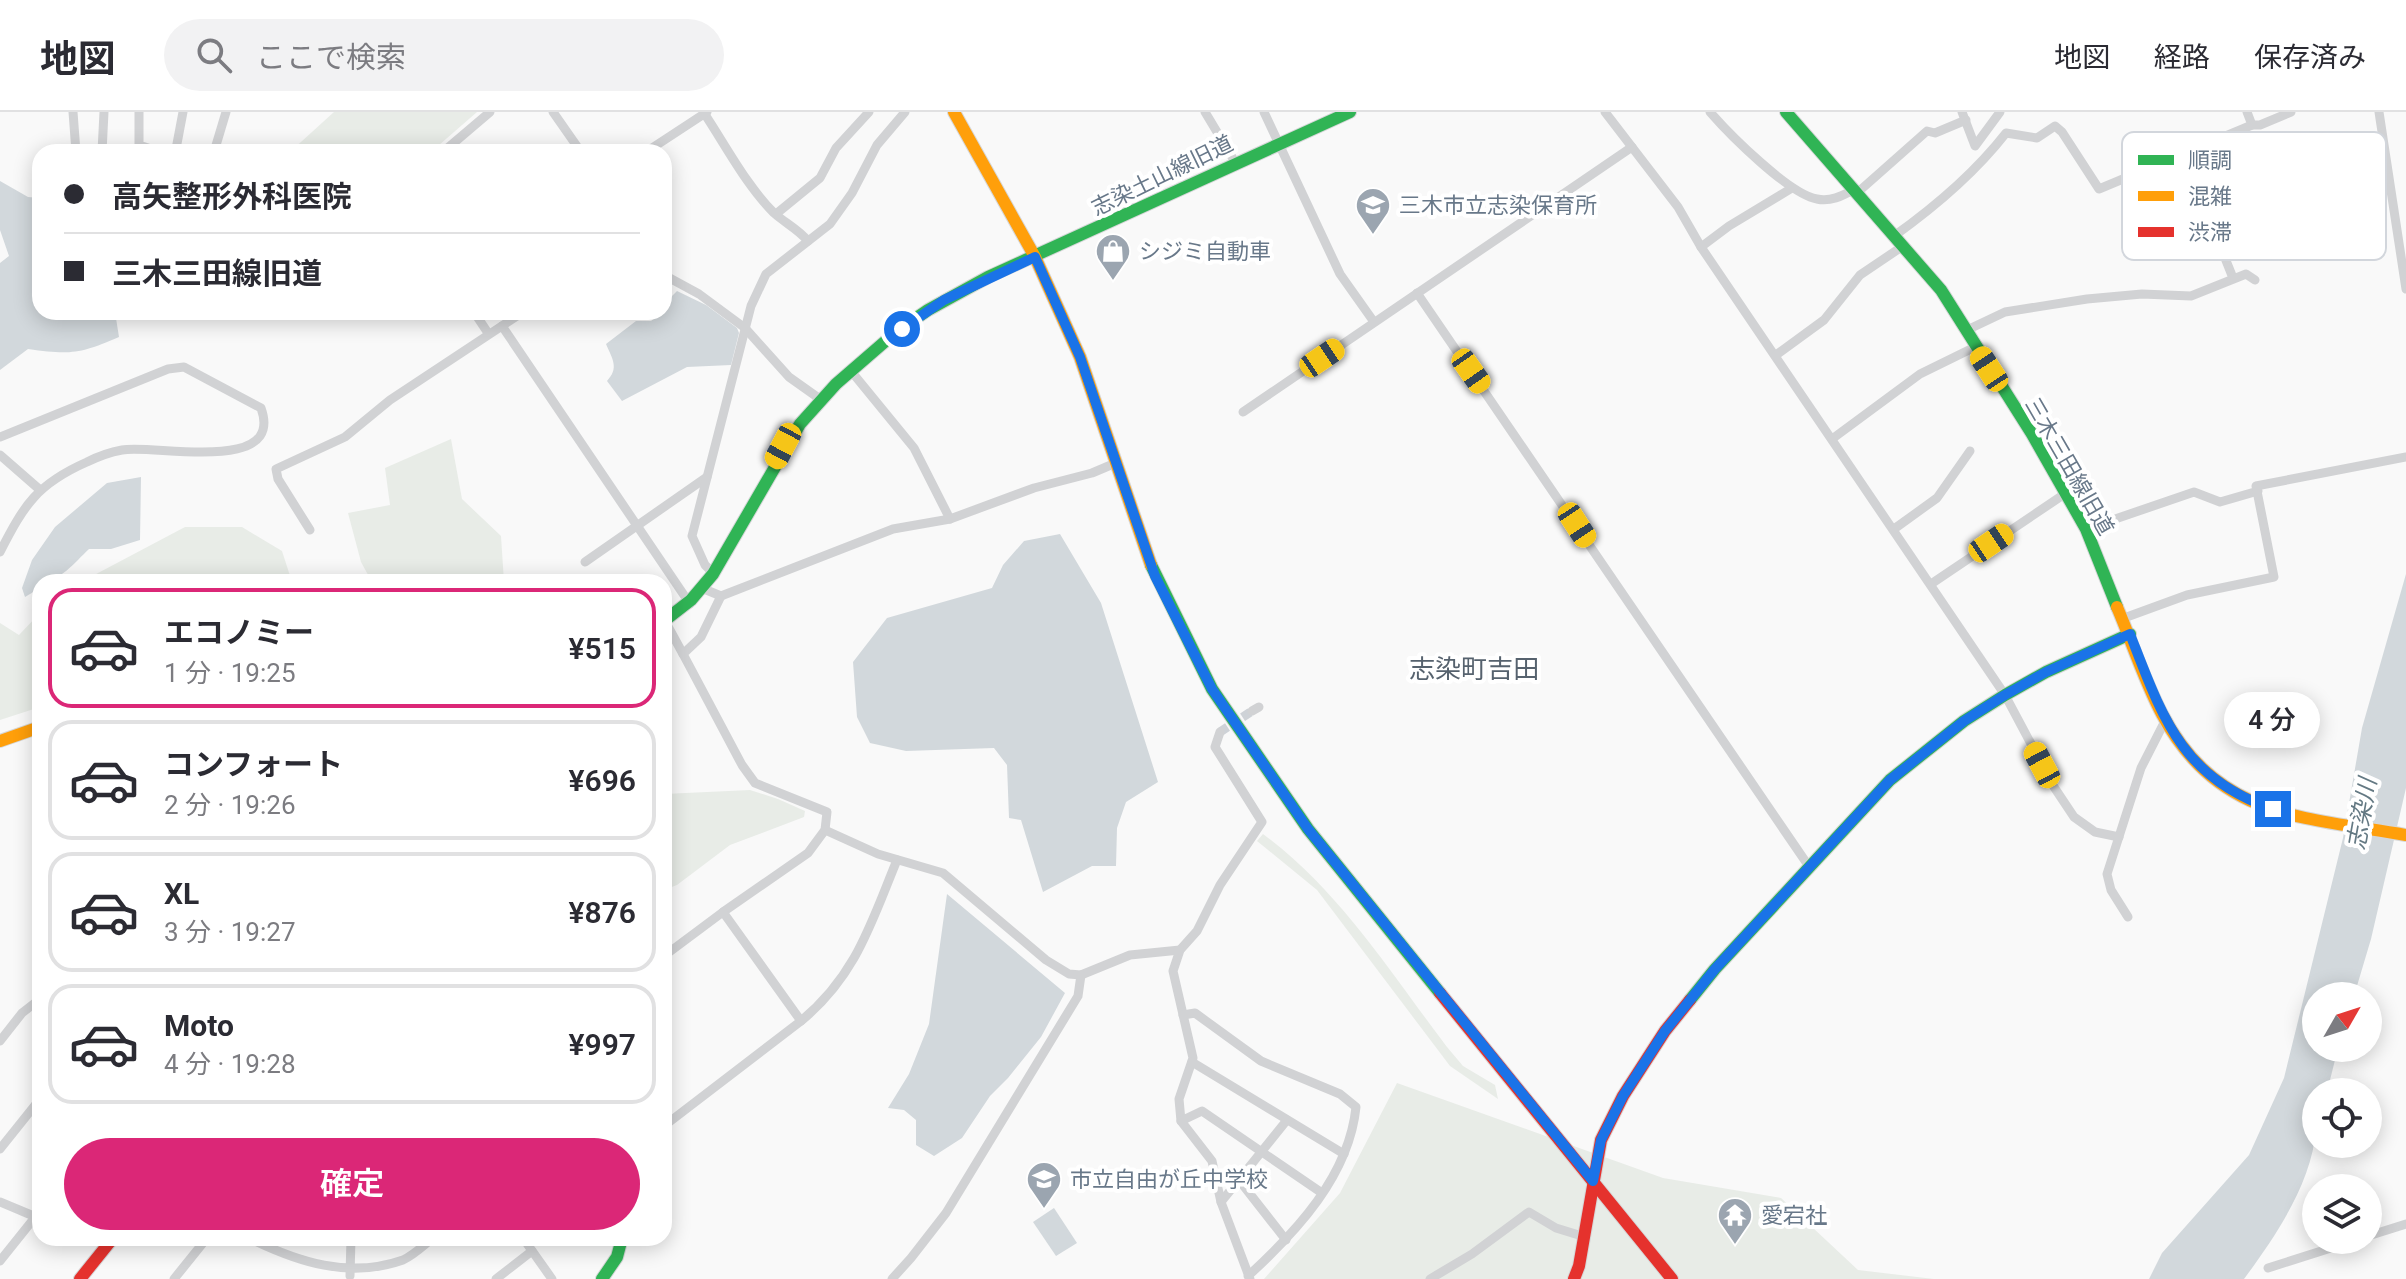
<!DOCTYPE html>
<html lang="ja">
<meta charset="utf-8">
<style>
:root{--surface:#fff;--page:#f2f2f3;--text:#2b2b33;--muted:#7c7c81;--line:#e1e1e2;--accent:#db2777}
body{margin:0;font-family:Roboto,"Noto Sans JP",sans-serif;background:var(--page);color:var(--text);height:100vh;display:flex;flex-direction:column;font-size:30px;white-space:nowrap}
*{box-sizing:border-box;margin:0}
p{font-size:26px;color:var(--muted)}
.icon{flex:none;width:44px;height:44px;fill:none;stroke:currentColor;stroke-width:2;stroke-linecap:round;stroke-linejoin:round}
.map{position:relative;flex:1;overflow:hidden}
.drawer{position:absolute;left:32px;top:462px;width:640px;height:672px;display:flex;flex-direction:column;background:var(--surface);border-radius:24px;box-shadow:0 4px 20px #0003}
.drawer>*{flex:none}
.guide{position:absolute;left:32px;top:32px;width:640px;height:176px;border-radius:24px;box-shadow:0 4px 20px #0003;display:grid;align-content:center;height:176px;padding:0 32px;background:var(--surface)}
.needle{width:52px;rotate:51deg}
.fabs{position:absolute;left:2302px;top:870px;display:grid;gap:16px}
.fabs a{display:grid;place-items:center;width:80px;height:80px;border-radius:50%;background:var(--surface);box-shadow:0 4px 20px #0003;font-size:40px}
.end{position:absolute;width:36px;height:36px;margin:-18px;border:10px solid #1a73e8;background:#fff;box-shadow:0 0 0 4px #fff}
.from{border-radius:50%}
.bubble{position:absolute;height:56px;border-radius:28px;background:var(--surface);box-shadow:0 4px 20px #0003;font-size:26px;font-weight:600;line-height:56px;text-align:center}
.car{position:absolute;width:24px;height:48px;margin:-24px -12px;border-radius:10px;box-shadow:0 0 6px 2px #0007;background:linear-gradient(#f5c518 24%,#345 0 40%,#f5c518 0 76%,#345 0 86%,#f5c518 0)}
.guide b{display:flex;align-items:center;gap:28px;height:76px;font-size:30px}
.guide b+b{border-top:2px solid var(--line)}
.guide i{width:20px;height:20px;background:var(--text)}
ul{padding:14px 0 0;list-style:none}
li{display:flex;align-items:center;gap:24px;height:120px;margin:0 16px 12px;padding:0 16px;border:4px solid var(--line);border-radius:24px}
li div{flex:1}
li b{display:block;font-size:30px}
li em{font-style:normal;font-weight:600}
li.active{border-color:var(--accent)}
li>.icon{width:72px;height:72px;stroke-width:1.5}
.cta{display:flex;gap:16px;margin-top:auto;padding:16px 32px}
.cta a{flex:1;height:92px;border-radius:48px;background:var(--accent);color:#fff;font-size:32px;font-weight:600;line-height:92px;text-align:center}
header{display:flex;align-items:center;gap:48px;box-sizing:border-box;height:112px;padding:0 40px;background:var(--surface);border-bottom:2px solid var(--line)}
header strong{font-size:38px}
nav{display:flex;gap:44px;margin-inline-start:auto;font-size:28px}
.search{width:560px;height:72px;background:var(--page);display:flex;align-items:center;gap:20px;box-sizing:border-box;padding:0 28px;border-radius:44px;color:var(--muted);font-size:30px}
.map>svg:first-child{display:block}
.green{fill:#e8ece7}
.water{fill:#d2d8dc}
.lines{fill:none;stroke-linecap:round;stroke-linejoin:round}
.street-tunnel{stroke:#ced2d7;stroke-width:9;stroke-dasharray:9 4.5;stroke-linecap:butt}
.fast-casing{stroke:#d6d7d8;stroke-width:14}
.slow-casing{stroke:#d6d7d8;stroke-width:14}
.jam-casing{stroke:#d6d7d8;stroke-width:14}
.street{stroke:#d1d2d4;stroke-width:9}
.fast{stroke:#30b455;stroke-width:12}
.slow{stroke:#ff9f0a;stroke-width:12}
.jam{stroke:#e5322d;stroke-width:12}
.route{stroke:#1a73e8;stroke-width:10}
.labels{text-anchor:middle;stroke-width:8;stroke-linejoin:round;paint-order:stroke}
.street-label{font-size:22px;fill:#687889;stroke:#fff}
.poi-label{font-size:22px;fill:#687889;stroke:#fff;text-anchor:start}
.water-label{font-size:24px;font-style:italic;fill:#647983;stroke:#fff}
.quarter-label{font-size:26px;fill:#56626e;stroke:#fff}
.key{fill:#fff;stroke:#d2d6dc;stroke-width:2}
.key-label{font-size:22px;fill:#687889}
</style>
<header>
<strong>地図</strong>
<div class="search"><svg class="icon" aria-label="search" viewBox="0 0 24 24"><circle cx="10" cy="10" r="6"/><path d="M15 15l6 6"/></svg>ここで検索</div>
<nav><a>地図</a><a>経路</a><a>保存済み</a></nav>
</header>
<div class="map">
<svg width="2406" height="1167" viewBox="0 0 2406 1167">
<rect width="100%" height="100%" fill="#f9f9f9"/>
<!-- green -->
<g class="green">
<path d="M334,0h143l-46,40h-141z"/>
<path d="M451,327l11,60 39,37 3,46h-132l-11,-20 -13,-49 42,-8 -5,-37z"/>
<path d="M185,415h57l40,24 10,31h-211z"/>
<path d="M40,501v94l-40,13v-97l19,12z"/>
<path d="M750,678l28,9 27,12 -1,6 -74,28 -53,40 -13,5v-96z"/>
<path d="M1263,722c76,56 127,138 184,213l16,19 32,19 3,14 -48,-33 -133,-176 -60,-49z"/>
<path d="M1397,971l266,95 118,20 77,72 76,9h-670l76,-86z"/>
</g>
<!-- water -->
<g class="water">
<path d="M0,69l28,16 12,1v114h75l4,25c-39,17 -49,18 -91,12l-28,21v-107l9,-7 -9,-26z"/>
<path d="M677,179l29,14 31,23 2,5 -8,32 -44,2 -65,34 -15,-20c12,-13 6,-21 -1,-37l30,-23h15l17,-14 -3,-4z"/>
<path d="M141,365l-1,63 -29,9h-22c-14,13 -29,33 -49,33v6l-15,9 -3,-9 10,-28 23,-33 52,-44z"/>
<path d="M1060,422l41,69 57,179 -32,20 -9,26 -1,38h-24l-49,26 -22,-72 -12,-2 -2,-53 -13,-17 -88,3 -36,-8 -13,-26 -4,-55 34,-44 105,-30 11,-23 21,-24z"/>
<path d="M2406,462v214l-35,151 -17,57h-38v52h22l-11,44h-11c0,12 1,25 0,37 -4,54 -41,108 -72,150h-95l13,-26 87,-98 35,-77 59,-240 19,-110z"/>
<path d="M947,782l118,99 -24,44 -33,41 -18,18 -28,42 -28,18 -18,-11v-25l-12,-10 -16,-2 21,-34 20,-50z"/>
<path d="M1054,1096l23,35 -21,13 -23,-34z"/>
</g>
<g class="lines">
<!-- street-tunnel -->
<path class="street-tunnel" d="M1220,620l32,-21"/>
<!-- fast casing -->
<g class="fast-casing">
<g id="fast">
<path d="M1786,0l155,178 91,144 54,95 31,78"/>
<path d="M1151,453l61,124 96,140 132,164"/>
<path d="M664,509l27,-21 22,-26 87,-150 36,-40 60,-52 32,-22 60,-33 362,-165"/>
<path d="M1690,888l25,-31 175,-189 74,-59 41,-26 41,-23 84,-38"/>
<path d="M602,1167l15,-22 5,-19"/>
</g>
</g>
<!-- slow casing -->
<g class="slow-casing">
<g id="slow">
<path d="M954,0l81,145 45,100 71,208"/>
<path d="M2117,495c15,35 27,73 45,107 55,104 140,103 244,121"/>
<path d="M0,629l40,-14"/>
</g>
</g>
<!-- jam casing -->
<g class="jam-casing">
<g id="jam">
<path d="M1440,881l232,286"/>
<path d="M80,1167l33,-41"/>
<path d="M1574,1167l5,-13 22,-126 22,-44 42,-65 25,-31"/>
</g>
</g>
<!-- street -->
<g class="street">
<path d="M73,0l3,40"/>
<path d="M139,0v33l15,5 38,2"/>
<path d="M553,0l28,40"/>
<path d="M1205,0l30,50"/>
<path d="M1264,0l76,162 34,48"/>
<path d="M1605,0l73,95 23,40 304,448 49,92 20,30 21,15 24,5"/>
<path d="M1710,0c20,23 79,82 107,87 13,3 25,-3 36,-9"/>
<path d="M1962,0l13,34 25,-34"/>
<path d="M2247,0l5,13"/>
<path d="M2379,0l27,177"/>
<path d="M704,1c22,33 42,72 70,100 11,10 24,16 34,28"/>
<path d="M176,37l7,-37"/>
<path d="M102,40l2,-40"/>
<path d="M214,40l12,-40"/>
<path d="M443,40l47,-40"/>
<path d="M646,40l61,-40"/>
<path d="M2188,42l17,38 4,26 24,60"/>
<path d="M1857,81l70,-62 8,2 31,-13"/>
<path d="M776,102l44,-36 16,-30 33,-36"/>
<path d="M1894,124c42,-30 80,-62 112,-103l31,5 18,-12 7,6 37,57 153,-64h8l31,-13"/>
<path d="M1701,135l28,-21 63,-38"/>
<path d="M664,163l35,19 46,34 44,49 31,22"/>
<path d="M1417,181l393,575"/>
<path d="M474,200l14,21"/>
<path d="M502,214l188,278"/>
<path d="M1967,218l38,-18 82,-13 55,-5 49,2 55,-22 9,6"/>
<path d="M1776,243l48,-35 36,-45 43,-29"/>
<path d="M851,259l63,77 36,71"/>
<path d="M1243,300l389,-265"/>
<path d="M0,325l168,-68 16,-2 77,41c24,67 -106,36 -139,42 -11,2 -25,7 -35,12 -50,22 -63,43 -87,90"/>
<path d="M1832,327l88,-65 55,-27"/>
<path d="M0,343l39,34"/>
<path d="M1894,417l43,-31 33,-47"/>
<path d="M2086,417l108,-37 26,10 38,-11"/>
<path d="M310,418l-32,-51 -2,-10 69,-32 45,-37 133,-88"/>
<path d="M585,450l122,-85"/>
<path d="M715,463l-10,-10 -13,-29 59,-230 15,-32 64,-50 22,-31 25,-48 28,-33"/>
<path d="M1931,472l135,-91"/>
<path d="M704,477l17,7 -20,41 -18,17 59,111 13,18 72,29 -2,18 -17,23 -85,59"/>
<path d="M721,484l172,-67 57,-10 84,-31 58,-15 26,-11"/>
<path d="M2124,506l63,-23 87,-18 -18,-91 150,-29"/>
<path d="M665,509l18,33"/>
<path d="M1252,599l7,-4"/>
<path d="M1220,620l-5,15 47,75 -42,63 -23,46 -17,19 -7,21 20,87 -14,41 2,22 31,40 9,41 29,77"/>
<path d="M825,718l53,24 65,19 103,87 23,14 12,1 49,-20 50,-5"/>
<path d="M2128,805l-17,-27 -4,-16 34,-106 24,-47"/>
<path d="M664,844l59,-44 78,109 -137,105"/>
<path d="M1183,903l12,-2 66,48 79,33 16,13c-7,69 -60,125 -108,169"/>
<path d="M801,909c55,-45 70,-98 96,-161"/>
<path d="M0,929l22,-28 18,-14"/>
<path d="M1192,950l152,92"/>
<path d="M1181,1009l21,-10 120,82"/>
<path d="M0,1037l40,-50"/>
<path d="M1239,1068l47,60"/>
<path d="M0,1090l36,15"/>
<path d="M1221,1090l66,-82"/>
<path d="M2368,1124l38,-12"/>
<path d="M249,1126c49,24 100,41 154,22 11,-5 21,-15 30,-22"/>
<path d="M523,1126l29,41"/>
<path d="M0,1149l40,-50"/>
<path d="M2268,1156l88,-28"/>
<path d="M350,1164l1,-38"/>
<path d="M174,1167l33,-41"/>
<path d="M496,1167l36,-28"/>
<path d="M892,1167l19,-21 35,-45 132,-217 3,-21"/>
<path d="M1430,1167l42,-25 57,-42 27,16 26,8"/>
</g>
<!-- fast -->
<use href="#fast" class="fast"/>
<!-- slow -->
<use href="#slow" class="slow"/>
<!-- jam -->
<use href="#jam" class="jam"/>
</g>
<g class="lines">
<!-- route -->
<path class="route" d="M902,217l42,-29 91,-43 45,100 75,219 57,113 96,140 285,352 8,-41 22,-44 42,-65 50,-62 175,-189 74,-59 41,-26 41,-23 84,-38c32,82 51,144 143,175"/>
</g>
<!-- icons -->
<defs>
<g id="school-pin" transform="scale(1.8)"><path d="M0 17L-7.5 6A9.5 9.5 0 1 1 7.5 6Z" fill="#9ba5b0" stroke="#fff"/><path d="M0-5L7-2L0 1L-7-2ZM-4 1L0 2.5L4 1V4Q0 6-4 4Z" fill="#fff"/></g>
<g id="shop-pin" transform="scale(1.8)"><path d="M0 17L-7.5 6A9.5 9.5 0 1 1 7.5 6Z" fill="#9ba5b0" stroke="#fff"/><path d="M-5-2.5h2.3a2.7 3.5 0 0 1 5.4 0H5L5.5 6h-11ZM-1.5-2.5h3a1.5 2.3 0 0 0-3 0Z" fill="#fff"/></g>
<g id="temple-pin" transform="scale(1.8)"><path d="M0 17L-7.5 6A9.5 9.5 0 1 1 7.5 6Z" fill="#9ba5b0" stroke="#fff"/><path d="M0-6L5-2H3V0L6.5 2.5H4V6H1.5V3h-3V6H-4V2.5H-6.5L-3 0V-2H-5Z" fill="#fff"/></g>
</defs>
<g fill-rule="evenodd">
<use href="#school-pin" x="1373" y="93"/>
<use href="#shop-pin" x="1113" y="139"/>
<use href="#school-pin" x="1044" y="1067"/>
<use href="#temple-pin" x="1735" y="1103"/>
</g>
<g class="labels">
<!-- street labels -->
<g class="street-label">
<text transform="translate(1162 63) rotate(-26)" y="8">志染土山線旧道</text>
<text transform="translate(2070 354) rotate(60)" y="8">三木三田線旧道</text>
</g>
<!-- poi labels -->
<g class="poi-label">
<text x="1399" y="101">三木市立志染保育所</text>
<text x="1139" y="147">シジミ自動車</text>
<text x="1070" y="1075">市立自由が丘中学校</text>
<text x="1761" y="1111">愛宕社</text>
</g>
<!-- water labels -->
<g class="water-label">
<text transform="translate(2362 702) rotate(-80)" y="8">志染川</text>
</g>
<!-- quarter labels -->
<g class="quarter-label">
<text x="1474" y="566">志染町吉田</text>
</g>
</g>
<!-- legend -->
<rect x="2122" y="20" width="264" height="128" rx="12" class="key"/>
<rect x="2138" y="43" width="36" height="10" fill="#30b455"/>
<rect x="2138" y="79" width="36" height="10" fill="#ff9f0a"/>
<rect x="2138" y="115" width="36" height="10" fill="#e5322d"/>
<g class="key-label">
<text x="2188" y="56">順調</text>
<text x="2188" y="92">混雑</text>
<text x="2188" y="128">渋滞</text>
</g>
</svg>
<div class="fabs">
<a><svg class="needle" viewBox="-14 -14 28 28"><path d="M0-13l5 13h-10z" fill="#e53935"/><path d="M0 13l5-13h-10z" fill="#7c7c81"/></svg></a>
<a><svg class="icon" aria-label="locate" viewBox="0 0 24 24"><circle cx="12" cy="12" r="6"/><path d="M12 2v4M12 18v4M2 12h4M18 12h4"/></svg></a>
<a><svg class="icon" aria-label="layers" viewBox="0 0 24 24"><path d="M12 4l9 5-9 5-9-5zM3 14l9 5 9-5"/></svg></a>
</div>
<i class="end from" style="left:902px;top:217px"></i>
<i class="end" style="left:2273px;top:697px"></i>
<div class="bubble" style="left:2224px;top:580px;width:96px">4 分</div>
<i class="car" style="left:1322px;top:246px;rotate:56deg"></i>
<i class="car" style="left:1989px;top:257px;rotate:327deg"></i>
<i class="car" style="left:1471px;top:259px;rotate:145deg"></i>
<i class="car" style="left:783px;top:334px;rotate:208deg"></i>
<i class="car" style="left:1577px;top:413px;rotate:147deg"></i>
<i class="car" style="left:1991px;top:431px;rotate:56deg"></i>
<i class="car" style="left:2042px;top:653px;rotate:332deg"></i>
<div class="guide">
<b><i class="from"></i>高矢整形外科医院</b>
<b><i></i>三木三田線旧道</b>
</div>
<section class="drawer">
<ul>
<li class="active"><svg class="icon" aria-label="car" viewBox="0 0 24 24"><path d="M5 17H2v-5l4-1 3-4h7l3 4 3 1v5h-3M9 17h6M6 11h13"/><circle cx="7" cy="17" r="2"/><circle cx="17" cy="17" r="2"/></svg><div><b>エコノミー</b><p>1 分 · 19:25</p></div><em>¥515</em></li>
<li><svg class="icon" aria-label="car" viewBox="0 0 24 24"><path d="M5 17H2v-5l4-1 3-4h7l3 4 3 1v5h-3M9 17h6M6 11h13"/><circle cx="7" cy="17" r="2"/><circle cx="17" cy="17" r="2"/></svg><div><b>コンフォート</b><p>2 分 · 19:26</p></div><em>¥696</em></li>
<li><svg class="icon" aria-label="car" viewBox="0 0 24 24"><path d="M5 17H2v-5l4-1 3-4h7l3 4 3 1v5h-3M9 17h6M6 11h13"/><circle cx="7" cy="17" r="2"/><circle cx="17" cy="17" r="2"/></svg><div><b>XL</b><p>3 分 · 19:27</p></div><em>¥876</em></li>
<li><svg class="icon" aria-label="car" viewBox="0 0 24 24"><path d="M5 17H2v-5l4-1 3-4h7l3 4 3 1v5h-3M9 17h6M6 11h13"/><circle cx="7" cy="17" r="2"/><circle cx="17" cy="17" r="2"/></svg><div><b>Moto</b><p>4 分 · 19:28</p></div><em>¥997</em></li>
</ul>
<div class="cta"><a>確定</a></div>
</section>
</div>
